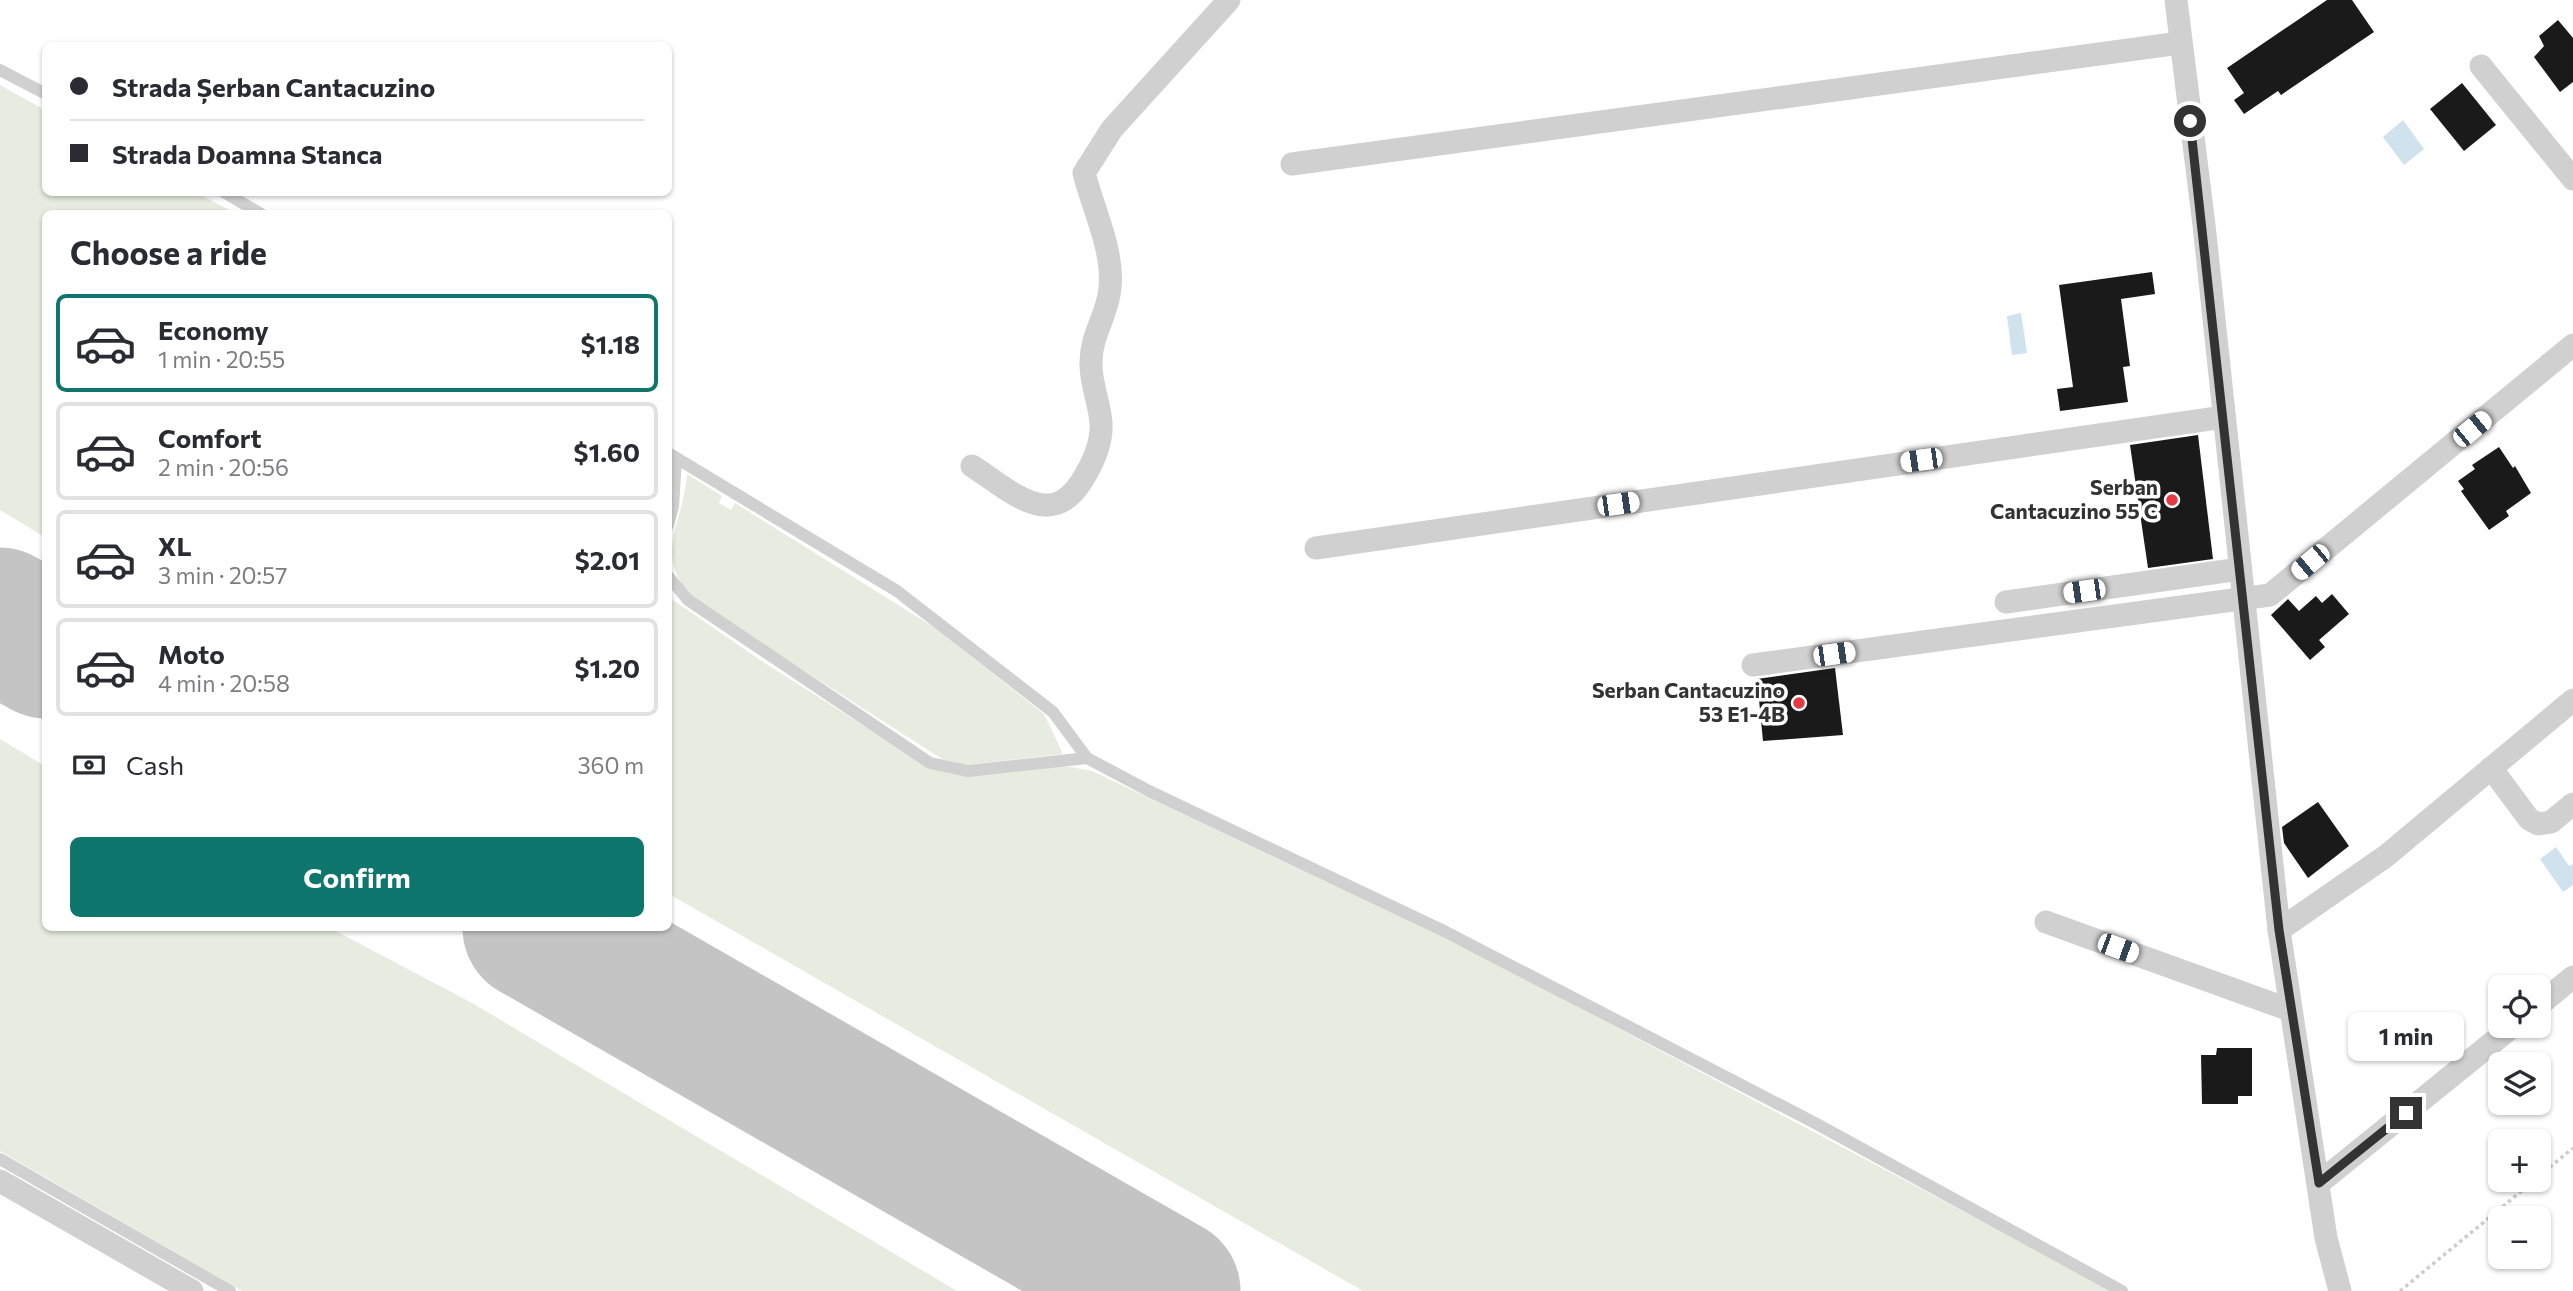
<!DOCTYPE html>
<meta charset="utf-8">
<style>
:root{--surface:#fff;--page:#f2f2f3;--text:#2b2b33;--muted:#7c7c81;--line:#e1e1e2;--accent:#0f766e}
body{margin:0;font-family:Commissioner,sans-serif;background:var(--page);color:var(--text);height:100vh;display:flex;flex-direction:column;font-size:26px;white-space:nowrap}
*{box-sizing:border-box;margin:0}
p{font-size:23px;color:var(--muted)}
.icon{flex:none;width:38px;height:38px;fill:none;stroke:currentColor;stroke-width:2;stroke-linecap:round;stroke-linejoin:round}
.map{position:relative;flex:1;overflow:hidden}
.side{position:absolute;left:42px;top:210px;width:630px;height:721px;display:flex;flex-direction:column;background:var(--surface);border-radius:10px;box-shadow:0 2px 5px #0004}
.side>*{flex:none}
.guide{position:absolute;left:42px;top:42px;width:630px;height:154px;border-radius:10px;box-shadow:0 2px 5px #0004;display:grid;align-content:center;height:154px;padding:0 28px;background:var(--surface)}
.controls{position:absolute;left:2488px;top:975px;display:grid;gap:14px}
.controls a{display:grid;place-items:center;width:63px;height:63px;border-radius:10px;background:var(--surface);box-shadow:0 2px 5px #0004;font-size:35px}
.end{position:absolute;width:32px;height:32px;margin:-16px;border:9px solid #333;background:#fff;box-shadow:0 0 0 4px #fff}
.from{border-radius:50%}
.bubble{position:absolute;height:49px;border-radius:10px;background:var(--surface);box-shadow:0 2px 5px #0004;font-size:23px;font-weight:700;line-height:49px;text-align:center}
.car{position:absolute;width:21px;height:42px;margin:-21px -10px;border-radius:9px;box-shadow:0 0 5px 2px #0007;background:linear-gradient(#fff 24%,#345 0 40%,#fff 0 76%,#345 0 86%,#fff 0)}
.guide b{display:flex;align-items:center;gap:24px;height:66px;font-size:26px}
.guide b+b{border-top:2px solid var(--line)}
.guide i{width:18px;height:18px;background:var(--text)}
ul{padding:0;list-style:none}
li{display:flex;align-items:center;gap:21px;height:98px;margin:0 14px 10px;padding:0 14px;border:4px solid var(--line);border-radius:10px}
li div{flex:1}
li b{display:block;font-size:26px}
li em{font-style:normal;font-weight:700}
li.on{border-color:var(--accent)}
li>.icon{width:63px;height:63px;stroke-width:1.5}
h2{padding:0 28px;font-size:32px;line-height:84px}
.pay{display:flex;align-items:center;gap:18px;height:77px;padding:0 28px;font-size:26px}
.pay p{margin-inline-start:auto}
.primary-button{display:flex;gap:14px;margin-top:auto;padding:14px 28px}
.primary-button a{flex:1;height:80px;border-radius:10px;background:var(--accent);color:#fff;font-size:28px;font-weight:700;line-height:80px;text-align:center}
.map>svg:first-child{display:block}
.green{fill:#e6ecdf}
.water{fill:#cfe2ee}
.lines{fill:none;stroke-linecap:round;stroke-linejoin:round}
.runway{stroke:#c4c4c4;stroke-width:145}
.building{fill:#1a1a1a}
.path{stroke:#cdcdcd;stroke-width:3.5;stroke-dasharray:3.5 3.5;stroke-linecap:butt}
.lane{stroke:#d0d0d0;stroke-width:12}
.street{stroke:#d0d0d0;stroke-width:23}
.route{stroke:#333;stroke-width:9}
.poi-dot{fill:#e63946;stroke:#fff;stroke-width:2.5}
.labels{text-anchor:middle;stroke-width:7;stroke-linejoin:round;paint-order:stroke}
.poi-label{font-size:21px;font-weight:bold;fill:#333;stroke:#fff;text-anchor:end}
</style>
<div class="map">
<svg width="2573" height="1291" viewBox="0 0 2573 1291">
<rect width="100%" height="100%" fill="#fff"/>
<!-- green -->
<g class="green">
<path d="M0,85l45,25 1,82 151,1 38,20 -189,1 -1,323 -45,-27z"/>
<path d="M687,474l35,22 -3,7 12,7 4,-7 200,125 109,86 19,40 -97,11 -24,-6 -243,-156c-50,-46 -16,-74 -12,-129z"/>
<path d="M668,592l5,8 90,62 166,105 136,-1 27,5 380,180 642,340h-751l-694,-397z"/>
<path d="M0,739l45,27 1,162h284l142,75 485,288h-715l-242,-140z"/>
</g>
<!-- water -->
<g class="water">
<path d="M2403,120l21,29 -20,16 -21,-28z"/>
<path d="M2021,313l6,40 -15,2 -5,-39z"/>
<path d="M2556,847l13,19 4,-2v21l-10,7 -23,-33z"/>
</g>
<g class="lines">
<!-- runway -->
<g class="runway">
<path d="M0,620l46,26"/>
<path d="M535,928l633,363"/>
</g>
</g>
<!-- building -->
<g class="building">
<path d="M2327,0h25l22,32 -93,63 -3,-4 -34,23 -10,-14 10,-7 -17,-25z"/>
<path d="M2558,20l15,18v44l-13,10 -26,-35 10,-11 -5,-10z"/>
<path d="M2462,83l34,42 -32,26 -34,-42z"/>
<path d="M2152,272l3,22 -34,5 9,67 -7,1 5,35 -68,9 -3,-22 16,-2 -14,-102z"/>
<path d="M2198,435l15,124 -65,9 -18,-123z"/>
<path d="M2499,447l14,21 2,-2 16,27 -25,18 3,5 -20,14 -28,-39 3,-2 -6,-8 17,-12 -3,-4z"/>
<path d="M2332,594l17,20 -30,26 6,7 -15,13 -39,-45 17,-16 11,12 17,-15 6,7z"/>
<path d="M1835,668l8,67 -80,6 -6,-62z"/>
<path d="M2318,802l31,44 -41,32 -24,-35 -2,-16z"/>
<path d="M2217,1048h35v48h-14v8h-36l-1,-49h15z"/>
</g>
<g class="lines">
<!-- path -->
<g class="path">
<path d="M2539,1176l34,-28"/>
<path d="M2400,1291l135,-111"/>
</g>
<!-- lane -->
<g class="lane">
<path d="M0,70l46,24"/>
<path d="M224,192l37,22"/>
<path d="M668,453l229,138 156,121 34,46 62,33 297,141 369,191 307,168"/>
<path d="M668,525l5,-18 3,-48"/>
<path d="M668,576l20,24 242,163 38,8 119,-13"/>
<path d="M0,1159l230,132"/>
</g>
<!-- street -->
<g class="street">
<path d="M2176,0l28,225 75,705 47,308 14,53"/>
<path d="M2481,66l92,113"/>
<path d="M1292,164l888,-121"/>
<path d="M972,466c41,26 81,69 114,8 8,-14 16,-34 15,-51 -1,-19 -10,-38 -10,-58 -1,-30 17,-50 19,-77 4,-37 -17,-79 -26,-115l28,-44 117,-129"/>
<path d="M1316,548l908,-131"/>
<path d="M2006,602l234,-33"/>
<path d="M1753,665l517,-70 303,-250"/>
<path d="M2491,768l38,51 9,5 13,-2 22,-18"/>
<path d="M2046,922l244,88"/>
<path d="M2279,930l107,-74 187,-156"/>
<path d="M2539,1005l34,-28"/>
<path d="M0,1181l192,110"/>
<path d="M2319,1183l194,-157"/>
</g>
</g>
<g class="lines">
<!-- route -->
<path class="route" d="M2190,121l89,809 40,253 87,-70"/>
</g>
<!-- markers -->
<g class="poi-dot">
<circle cx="2172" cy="500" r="7"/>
<circle cx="1799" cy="703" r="7"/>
</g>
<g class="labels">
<!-- poi labels -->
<g class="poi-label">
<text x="2158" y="495">Serban<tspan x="2158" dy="24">Cantacuzino 55 C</tspan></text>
<text x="1785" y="698">Serban Cantacuzino<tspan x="1785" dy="24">53 E1-4B</tspan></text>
</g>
</g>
</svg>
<div class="controls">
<a><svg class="icon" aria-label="locate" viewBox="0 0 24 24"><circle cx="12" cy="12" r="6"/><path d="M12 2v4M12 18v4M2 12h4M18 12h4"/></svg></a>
<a><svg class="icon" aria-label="layers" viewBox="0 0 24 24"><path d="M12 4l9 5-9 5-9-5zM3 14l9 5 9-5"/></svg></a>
<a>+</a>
<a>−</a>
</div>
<i class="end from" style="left:2190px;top:121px"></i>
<i class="end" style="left:2406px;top:1113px"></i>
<div class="bubble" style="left:2348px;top:1012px;width:116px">1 min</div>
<i class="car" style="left:2472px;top:429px;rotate:51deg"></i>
<i class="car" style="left:1921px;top:460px;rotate:262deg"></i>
<i class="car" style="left:1618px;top:504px;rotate:82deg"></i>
<i class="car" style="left:2310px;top:562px;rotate:230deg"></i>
<i class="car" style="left:2084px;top:591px;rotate:262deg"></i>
<i class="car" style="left:1834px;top:654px;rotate:82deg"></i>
<i class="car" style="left:2118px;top:948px;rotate:110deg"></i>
<div class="guide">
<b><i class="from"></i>Strada Șerban Cantacuzino</b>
<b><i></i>Strada Doamna Stanca</b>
</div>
<section class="side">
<h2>Choose a ride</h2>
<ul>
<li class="on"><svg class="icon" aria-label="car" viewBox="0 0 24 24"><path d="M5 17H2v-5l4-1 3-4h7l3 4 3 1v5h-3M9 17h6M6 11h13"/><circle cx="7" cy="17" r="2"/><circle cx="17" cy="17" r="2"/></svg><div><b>Economy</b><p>1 min · 20:55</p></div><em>$1.18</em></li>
<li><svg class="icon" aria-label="car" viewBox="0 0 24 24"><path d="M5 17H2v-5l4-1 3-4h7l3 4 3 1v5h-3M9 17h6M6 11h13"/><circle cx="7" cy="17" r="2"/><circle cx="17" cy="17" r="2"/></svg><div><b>Comfort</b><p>2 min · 20:56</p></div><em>$1.60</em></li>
<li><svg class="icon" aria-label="car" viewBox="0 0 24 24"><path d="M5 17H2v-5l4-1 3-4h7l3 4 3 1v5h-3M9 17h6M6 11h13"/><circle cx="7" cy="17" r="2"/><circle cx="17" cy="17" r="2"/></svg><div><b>XL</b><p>3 min · 20:57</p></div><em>$2.01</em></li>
<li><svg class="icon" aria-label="car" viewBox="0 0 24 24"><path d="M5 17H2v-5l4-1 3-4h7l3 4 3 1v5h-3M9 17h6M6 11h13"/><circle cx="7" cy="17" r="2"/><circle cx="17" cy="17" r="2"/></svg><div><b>Moto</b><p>4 min · 20:58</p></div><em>$1.20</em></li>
</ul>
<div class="pay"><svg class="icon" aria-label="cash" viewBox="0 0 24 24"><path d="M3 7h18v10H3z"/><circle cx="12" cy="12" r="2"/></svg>Cash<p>360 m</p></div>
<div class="primary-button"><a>Confirm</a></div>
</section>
</div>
